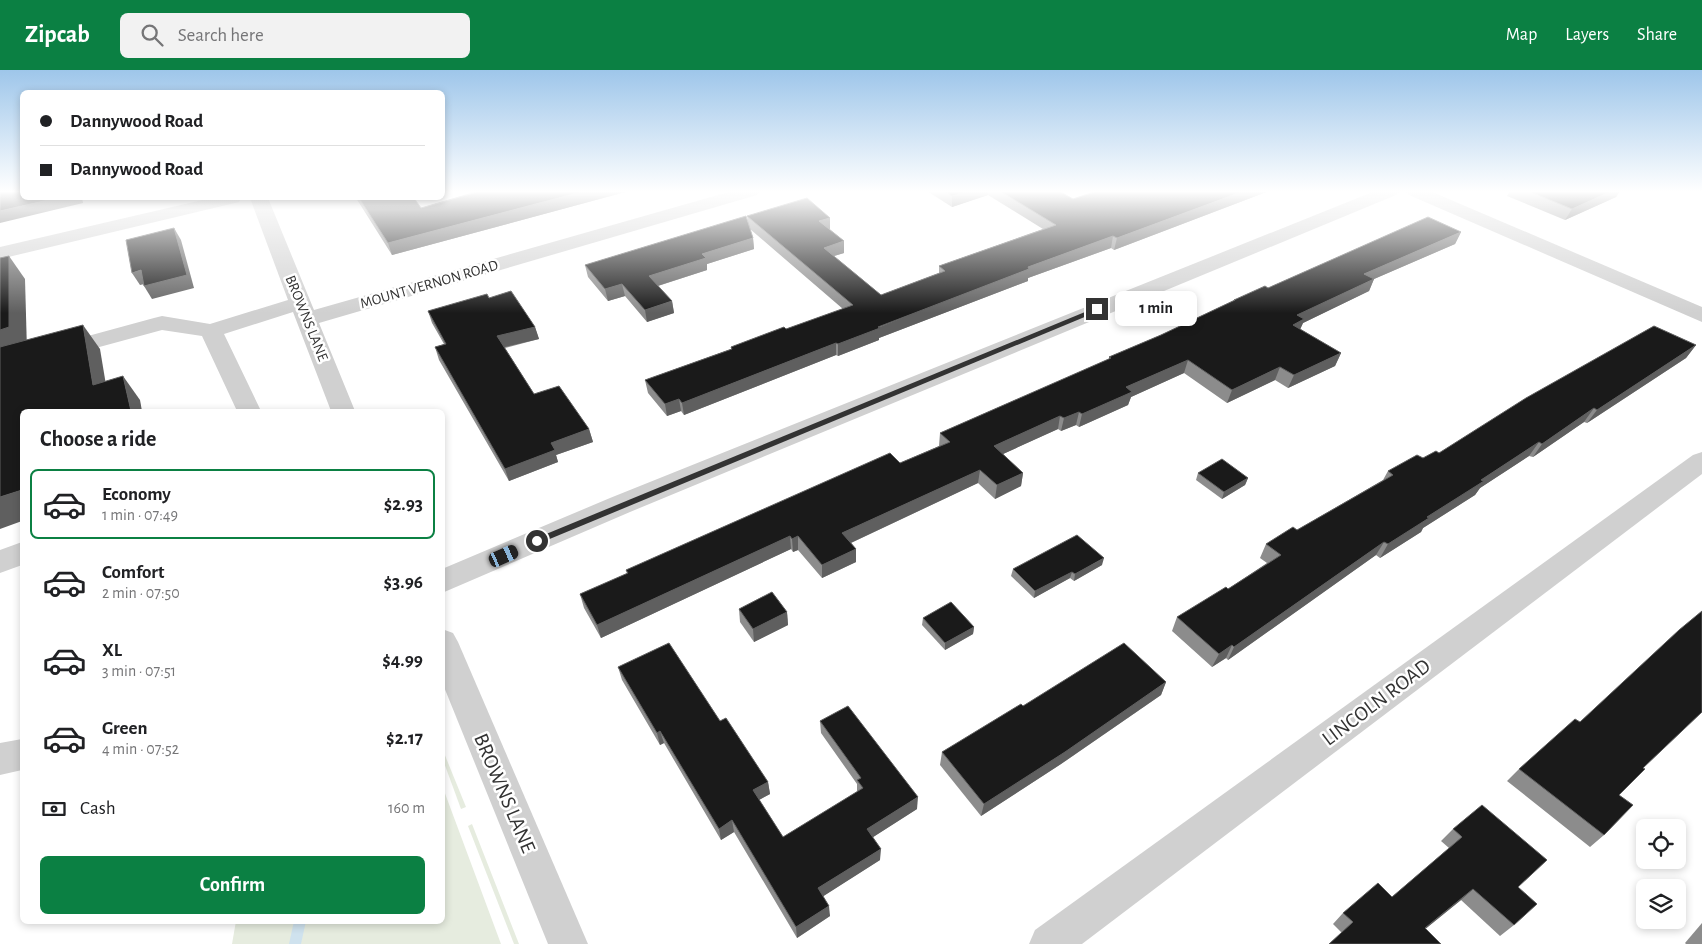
<!DOCTYPE html>
<meta charset="utf-8">
<style>
:root{--surface:#fff;--page:#f2f2f2;--text:#202124;--muted:#757577;--line:#e0e0e0;--accent:#0b8043}
body{margin:0;font-family:"Alegreya Sans",sans-serif;background:var(--page);color:var(--text);height:100vh;display:flex;flex-direction:column;font-size:19px;white-space:nowrap}
*{box-sizing:border-box;margin:0}
p{font-size:16px;color:var(--muted)}
.icon{flex:none;width:28px;height:28px;fill:none;stroke:currentColor;stroke-width:2;stroke-linecap:round;stroke-linejoin:round}
.map{position:relative;flex:1;overflow:hidden}
.details{position:absolute;left:20px;top:339px;width:425px;height:515px;display:flex;flex-direction:column;background:var(--surface);border-radius:8px;box-shadow:0 2px 8px #0003}
.details>*{flex:none}
.banner{position:absolute;left:20px;top:20px;width:425px;height:110px;border-radius:8px;box-shadow:0 2px 8px #0003;display:grid;align-content:center;height:110px;padding:0 20px;background:var(--surface)}
.fabs{position:absolute;left:1636px;top:749px;display:grid;gap:10px}
.fabs a{display:grid;place-items:center;width:50px;height:50px;border-radius:8px;background:var(--surface);box-shadow:0 2px 8px #0003;font-size:25px}
.end{position:absolute;width:22px;height:22px;margin:-11px;border:6px solid #333;background:#fff;box-shadow:0 0 0 2px #fff}
.from{border-radius:50%}
.bubble{position:absolute;height:35px;border-radius:8px;background:var(--surface);box-shadow:0 2px 8px #0003;font-size:16px;font-weight:700;line-height:35px;text-align:center}
.car{position:absolute;width:15px;height:30px;margin:-15px -8px;border-radius:6px;box-shadow:0 0 4px 1px #0007;background:linear-gradient(#222 24%,#8ab4d8 0 40%,#222 0 76%,#8ab4d8 0 86%,#222 0)}
.banner b{display:flex;align-items:center;gap:18px;height:48px;font-size:19px}
.banner b+b{border-top:1px solid var(--line)}
.banner i{width:12px;height:12px;background:var(--text)}
ul{padding:0;list-style:none}
li{display:flex;align-items:center;gap:15px;height:70px;margin:0 10px 8px;padding:0 10px;border:2px solid transparent;border-radius:8px}
li div{flex:1}
li b{display:block;font-size:19px}
li em{font-style:normal;font-weight:700}
li.active{border-color:var(--accent)}
li>.icon{width:45px;height:45px;stroke-width:1.5}
h2{padding:0 20px;font-size:22px;line-height:60px}
.pay{display:flex;align-items:center;gap:12px;height:55px;padding:0 20px;font-size:19px}
.pay p{margin-inline-start:auto}
.cta{display:flex;gap:10px;margin-top:auto;padding:10px 20px}
.cta a{flex:1;height:58px;border-radius:8px;background:var(--accent);color:#fff;font-size:20px;font-weight:700;line-height:58px;text-align:center}
header{display:flex;align-items:center;gap:30px;box-sizing:border-box;height:70px;padding:0 25px;background:var(--accent);color:#fff}
header strong{font-size:24px}
nav{display:flex;gap:28px;margin-inline-start:auto;font-size:18px}
.search{width:350px;height:45px;background:var(--page);display:flex;align-items:center;gap:12px;box-sizing:border-box;padding:0 18px;border-radius:8px;color:var(--muted);font-size:19px}
.map>svg:first-child{display:block}
.green{fill:#e6ecdf}
.lines{fill:none;stroke-linecap:round;stroke-linejoin:round}
.stream{fill:#cfe2ee;fill-rule:evenodd}
.minor{fill:#d0d0d0;fill-rule:evenodd}
.wall{fill:#8c8c8c}
.shaded-wall{fill:#5f5f5f}
.building{fill:#1a1a1a;stroke:#5f5f5f}
.route{fill:#333}
.labels{text-anchor:middle;stroke-width:5;stroke-linejoin:round;paint-order:stroke}
.far-street-label{font-size:15px;fill:#333;stroke:#fff}
.near-street-label{font-size:21px;fill:#333;stroke:#fff}
</style>
<header>
<strong>Zipcab</strong>
<div class="search"><svg class="icon" aria-label="search" viewBox="0 0 24 24"><circle cx="10" cy="10" r="6"/><path d="M15 15l6 6"/></svg>Search here</div>
<nav><a>Map</a><a>Layers</a><a>Share</a></nav>
</header>
<div class="map">
<svg width="1702" height="874" viewBox="0 0 1702 874">
<rect width="100%" height="100%" fill="#fff"/>
<!-- green -->
<g class="green">
<path d="M442,678l24,59 -5,2 -18,-49z"/>
<path d="M443,718l58,156h-202l5,-23h138z"/>
<path d="M472,754l47,120h-5l-46,-118z"/>
<path d="M236,851h61l-6,23h-59z"/>
</g>
<g class="lines">
<!-- stream -->
<path class="stream" d="M294,851h12l-5,23h-12z"/>
<!-- minor -->
<g class="minor">
<path d="M732,121h28l-3,4 -438,128 36,88h-24l-38,-99 -69,22 37,77h-24l-35,-75 -40,-6 -162,44v-14l154,-42 8,-2 48,8 78,-24 -38,-102h18l46,112z"/>
<path d="M1375,121h24l-3,4 -766,317 -188,81v-24l168,-71z"/>
<path d="M1406,121h24l272,116v15l-293,-127z"/>
<path d="M211,128h30l-2,4 -239,57v-12z"/>
<path d="M1702,382v22l-620,470h-53l6,-14 658,-475z"/>
<path d="M22,472v23l-22,8v-23z"/>
<path d="M442,559l11,4 5,9 130,302h-40l-106,-262z"/>
<path d="M22,669v31l-22,5v-32z"/>
</g>
</g>
<!-- wall -->
<g class="wall">
<path d="M469,121h160l-237,64 -36,-57h58l7,10 50,-15z"/>
<path d="M927,121h132l14,8 196,-8 -155,59 -3,-2 -83,30v3l-149,57v2l-41,16 -2,-1 -152,60 -3,-4 -14,5 -19,-23 -3,-13 86,-31v-2l55,-18 57,-20 -93,-80 3,9 1,11 -47,15v6l-49,16 14,15 2,12 -27,9 -22,-26 -17,5 -20,-24 -3,-12 163,-42 -1,-7 83,2v11h-1l15,12v12l-10,3 47,39 58,-22v-7l104,-37 -55,-34 -36,12z"/>
<path d="M1510,121h110l-4,6 -51,23 -58,-24z"/>
<path d="M1461,162l-6,12 -81,35 -5,12 -66,32 -3,6 41,24 -6,13 -47,22 -13,-8 -48,23 -43,-30 -53,24 -3,8 -49,22 -3,-2 -15,6 -3,-2 -55,25 20,19 -2,13 -26,13 -17,-16 -127,60 5,6v13l-34,16 -24,-28 -5,2 -2,-3 -190,89 -17,-30 -4,-14 47,-20 -1,-4 274,-107 39,-17 1,-13 169,-74v-2l52,-22 72,-34 1,-1 34,-12z"/>
<path d="M489,228l46,29 4,12 -34,9 29,46 55,35 4,13 -37,13 2,7 -49,19 -70,-121 -4,-13 9,-3 -12,-21 -4,-12z"/>
<path d="M1696,275l-10,13 -99,65 -3,-1 -51,35 -4,-1 -49,32 -5,7 -52,33 -2,4 -41,26 -4,-3 -148,105 -2,-2 -14,9 -40,-36 5,-14 51,-28 39,-26 -7,-5 6,-14 31,-14 86,-50 5,-9 51,-18z"/>
<path d="M1198,403l50,5 -3,7 -23,14 -26,-19z"/>
<path d="M1102,495l-28,16 -4,-3 -36,20 -23,-22 2,-7z"/>
<path d="M739,539l48,3 1,13 -34,17 -14,-20z"/>
<path d="M923,548l51,9 -1,7 -28,16 -23,-25z"/>
<path d="M618,597l102,54 48,61 2,12 -11,6 24,37 74,-45v-8l-36,-51 -1,-12 97,88 -44,28 7,23 -57,36 7,20 -33,22 -63,-106 -13,8 -57,-97 -4,2 -38,-65z"/>
<path d="M1166,612l-5,13 -100,69 -80,52 -41,-51 2,-13 81,-46z"/>
<path d="M1643,698l-24,27 -15,40 -14,12 -83,-66 12,-12z"/>
<path d="M1453,759l65,58 -4,38 -14,11 -39,-36 -36,29 -84,3 -8,-8 10,-11 49,-16 57,-49 -8,-7z"/>
<path d="M1702,853v21h-16l-1,-1z"/>
</g>
<!-- shaded-wall -->
<g class="shaded-wall">
<path d="M585,121h44l-237,64 -4,-12z"/>
<path d="M969,121h20l-1,4 -36,12v-11z"/>
<path d="M1244,121h25l-155,59 3,-12z"/>
<path d="M1612,121h8l-4,6 -51,23 7,-11z"/>
<path d="M57,128h25l1,5 -83,20v-12z"/>
<path d="M830,148v11l-11,3v-11z"/>
<path d="M174,158l7,12 13,48 -42,11 -8,-13z"/>
<path d="M1461,162l-6,12 -81,35 -5,12 -66,32 -4,9 -11,5 9,-22 67,-41z"/>
<path d="M1113,166l-2,12 -83,30v3l-149,57v2l-41,16v-12l190,-77z"/>
<path d="M753,168l1,11 -47,15v6l-56,18 -2,-12 53,-22z"/>
<path d="M844,171v12l-20,6v-11z"/>
<path d="M9,186l16,23 2,72 -27,7v-28z"/>
<path d="M141,200l8,13 -9,2 -8,-12z"/>
<path d="M622,214l3,12 -17,5 -3,-12z"/>
<path d="M672,231l2,12 -27,9 -2,-12z"/>
<path d="M83,255l17,24 10,60 -17,-24z"/>
<path d="M535,257l4,12 -38,9 -4,-12z"/>
<path d="M836,273v12l-152,60 -2,-12z"/>
<path d="M1696,275l-10,13 -99,65 10,-13z"/>
<path d="M1341,283l-6,13 -47,22 6,-13z"/>
<path d="M1188,290l-4,13 -53,24 -3,8 -49,22 3,-13 44,-27z"/>
<path d="M1280,297l-5,13 -48,23 5,-13z"/>
<path d="M123,306l17,24 2,11h-11z"/>
<path d="M679,329l2,12 -14,5 -2,-12z"/>
<path d="M1594,338l-10,14 -51,35 9,-13z"/>
<path d="M1079,342l-3,13 -15,6 3,-13z"/>
<path d="M1060,346l-2,13 -66,30 2,-13z"/>
<path d="M589,359l4,13 -37,13 2,7 -49,19 -4,-12 46,-26z"/>
<path d="M1539,372l-10,14 -49,32 -5,7 -52,33 -2,4 -41,26 8,-14 93,-64z"/>
<path d="M980,400l-2,13 -136,64v-14z"/>
<path d="M1023,403l-2,13 -26,13 2,-14z"/>
<path d="M1248,408l-3,7 -23,14 2,-7z"/>
<path d="M22,420v31l-22,8v-32z"/>
<path d="M790,466l1,13 -190,89 -4,-13z"/>
<path d="M798,466v14l-5,2 -1,-13z"/>
<path d="M1384,472l-8,13 -148,105 6,-13z"/>
<path d="M856,479v13l-34,16v-13z"/>
<path d="M1104,488l-2,7 -28,16 1,-7z"/>
<path d="M1072,502l-2,6 -36,20 1,-7z"/>
<path d="M787,542l1,13 -34,17 -1,-13z"/>
<path d="M974,557l-1,7 -28,16v-7z"/>
<path d="M1232,575l-6,13 -14,9 7,-13z"/>
<path d="M1166,612l-5,13 -100,69 -80,52 3,-12z"/>
<path d="M660,661l4,12 -4,2 -3,-12z"/>
<path d="M768,712l2,12 -15,8 -2,-12z"/>
<path d="M918,727l-1,12 -50,32v-12z"/>
<path d="M732,750l2,12 -13,8 -2,-11z"/>
<path d="M881,779l-1,11 -61,39 -1,-11z"/>
<path d="M1473,819l-12,11 -48,39 12,-11z"/>
<path d="M829,836l1,10 -33,22 -1,-11z"/>
</g>
<!-- building -->
<g class="building">
<path d="M0,121h22v7h35l-57,13z"/>
<path d="M476,121h109l-197,52 -29,-45h55l7,10 56,-16z"/>
<path d="M945,121h24l-17,5z"/>
<path d="M1000,121h59l14,8 24,-8h147l-127,47 -4,-2 -85,31 1,2 -151,58 2,1 -42,16 -2,-1 -154,60 -3,-4 -14,5 -20,-24 87,-31 -1,-2 53,-20 2,2 67,-24 -106,-89 60,-18 23,20 -11,3 25,20 -20,7 57,47 64,-24 -6,-5 117,-41z"/>
<path d="M1528,121h84l-40,18z"/>
<path d="M746,146l7,22 -51,16 4,4 -57,18 23,25 -27,9 -23,-26 -17,5 -20,-24z"/>
<path d="M1428,147l33,15 -97,42 10,5 -77,36 7,4 -11,6 48,28 -47,22 -14,-8 -48,23 -44,-30 -62,27 6,5 -50,22 -3,-2 -15,6 -4,-2 -66,30 29,27 -26,12 -17,-15 -138,63 14,16 -34,16 -24,-29 -6,3 -2,-3 -193,89 -17,-31 48,-21 -2,-3 264,-117 10,10 50,-21 -10,-9 171,-75 -2,-1 52,-22 74,-35h-1l31,-14 3,2z"/>
<path d="M174,158l13,47 -43,11 -3,-16 -9,3 -6,-33z"/>
<path d="M9,186v71l-9,3v-72z"/>
<path d="M511,221l24,36 -38,9 37,58 25,-8 30,43 -38,14 4,7 -50,19 -70,-122 11,-3 -18,-33 59,-17 2,4z"/>
<path d="M83,255l10,60 30,-9 8,35h-109v79l-22,7v-150z"/>
<path d="M1654,256l42,19 -99,65 -3,-2 -52,36 -3,-2 -58,38 3,1 -57,36 2,1 -41,26 -4,-2 -150,105 -2,-2 -13,9 -42,-37 49,-30 2,2 53,-34 -15,-11 27,-17 4,3 96,-55 -5,-4 29,-16 6,3 13,-7 3,2 87,-55z"/>
<path d="M1222,389l26,19 -24,14 -26,-19z"/>
<path d="M1077,465l27,23 -29,16 -3,-2 -37,19 -22,-22z"/>
<path d="M772,522l15,20 -34,17 -14,-20z"/>
<path d="M951,532l23,25 -29,16 -22,-25z"/>
<path d="M1702,541v101l-59,56 2,1 -26,26 14,10 -29,30 -85,-66 56,-50 5,3 99,-92z"/>
<path d="M669,573l51,78 6,-3 42,64 -15,8 30,47 80,-49 -6,-8 4,-2 -41,-57 28,-15 70,91 -51,32 14,20 -63,39 11,18 -33,21 -64,-107 -13,9 -59,-98 -3,2 -39,-66z"/>
<path d="M1124,573l42,39 -101,70 -81,52 -42,-52 79,-48 2,2z"/>
<path d="M1482,735l65,55 -29,27 19,17 -23,21 -41,-36 -48,39 16,16h-112l24,-22 -10,-9 35,-30 14,14 70,-60 -9,-8z"/>
</g>
<!-- sky -->
<linearGradient id="sky" x2="0" y2="1"><stop stop-color="#9ec6ea"/><stop offset="0.5" stop-color="#fff"/><stop offset="1" stop-color="#fff" stop-opacity="0"/></linearGradient>
<rect width="1702" height="243" fill="url(#sky)"/>
<!-- route -->
<path class="route" d="M1097,237l3,2 -1,2 -559,232h-6l-1,-2 1,-2z"/>
<g class="labels">
<!-- far-street labels -->
<g class="far-street-label">
<text transform="translate(429 214) rotate(-16)" y="5">MOUNT VERNON ROAD</text>
<text transform="translate(307 248) rotate(68)" y="5">BROWNS LANE</text>
</g>
<!-- near-street labels -->
<g class="near-street-label">
<text transform="translate(1376 632) rotate(-37)" y="7">LINCOLN ROAD</text>
<text transform="translate(505 723) rotate(67)" y="7">BROWNS LANE</text>
</g>
</g>
</svg>
<div class="fabs">
<a><svg class="icon" aria-label="locate" viewBox="0 0 24 24"><circle cx="12" cy="12" r="6"/><path d="M12 2v4M12 18v4M2 12h4M18 12h4"/></svg></a>
<a><svg class="icon" aria-label="layers" viewBox="0 0 24 24"><path d="M12 4l9 5-9 5-9-5zM3 14l9 5 9-5"/></svg></a>
</div>
<i class="end from" style="left:537px;top:471px"></i>
<i class="end" style="left:1097px;top:239px"></i>
<div class="bubble" style="left:1115px;top:221px;width:82px">1 min</div>
<i class="car" style="left:504px;top:486px;rotate:66deg"></i>
<div class="banner">
<b><i class="from"></i>Dannywood Road</b>
<b><i></i>Dannywood Road</b>
</div>
<section class="details">
<h2>Choose a ride</h2>
<ul>
<li class="active"><svg class="icon" aria-label="car" viewBox="0 0 24 24"><path d="M5 17H2v-5l4-1 3-4h7l3 4 3 1v5h-3M9 17h6M6 11h13"/><circle cx="7" cy="17" r="2"/><circle cx="17" cy="17" r="2"/></svg><div><b>Economy</b><p>1 min · 07:49</p></div><em>$2.93</em></li>
<li><svg class="icon" aria-label="car" viewBox="0 0 24 24"><path d="M5 17H2v-5l4-1 3-4h7l3 4 3 1v5h-3M9 17h6M6 11h13"/><circle cx="7" cy="17" r="2"/><circle cx="17" cy="17" r="2"/></svg><div><b>Comfort</b><p>2 min · 07:50</p></div><em>$3.96</em></li>
<li><svg class="icon" aria-label="car" viewBox="0 0 24 24"><path d="M5 17H2v-5l4-1 3-4h7l3 4 3 1v5h-3M9 17h6M6 11h13"/><circle cx="7" cy="17" r="2"/><circle cx="17" cy="17" r="2"/></svg><div><b>XL</b><p>3 min · 07:51</p></div><em>$4.99</em></li>
<li><svg class="icon" aria-label="car" viewBox="0 0 24 24"><path d="M5 17H2v-5l4-1 3-4h7l3 4 3 1v5h-3M9 17h6M6 11h13"/><circle cx="7" cy="17" r="2"/><circle cx="17" cy="17" r="2"/></svg><div><b>Green</b><p>4 min · 07:52</p></div><em>$2.17</em></li>
</ul>
<div class="pay"><svg class="icon" aria-label="cash" viewBox="0 0 24 24"><path d="M3 7h18v10H3z"/><circle cx="12" cy="12" r="2"/></svg>Cash<p>160 m</p></div>
<div class="cta"><a>Confirm</a></div>
</section>
</div>
